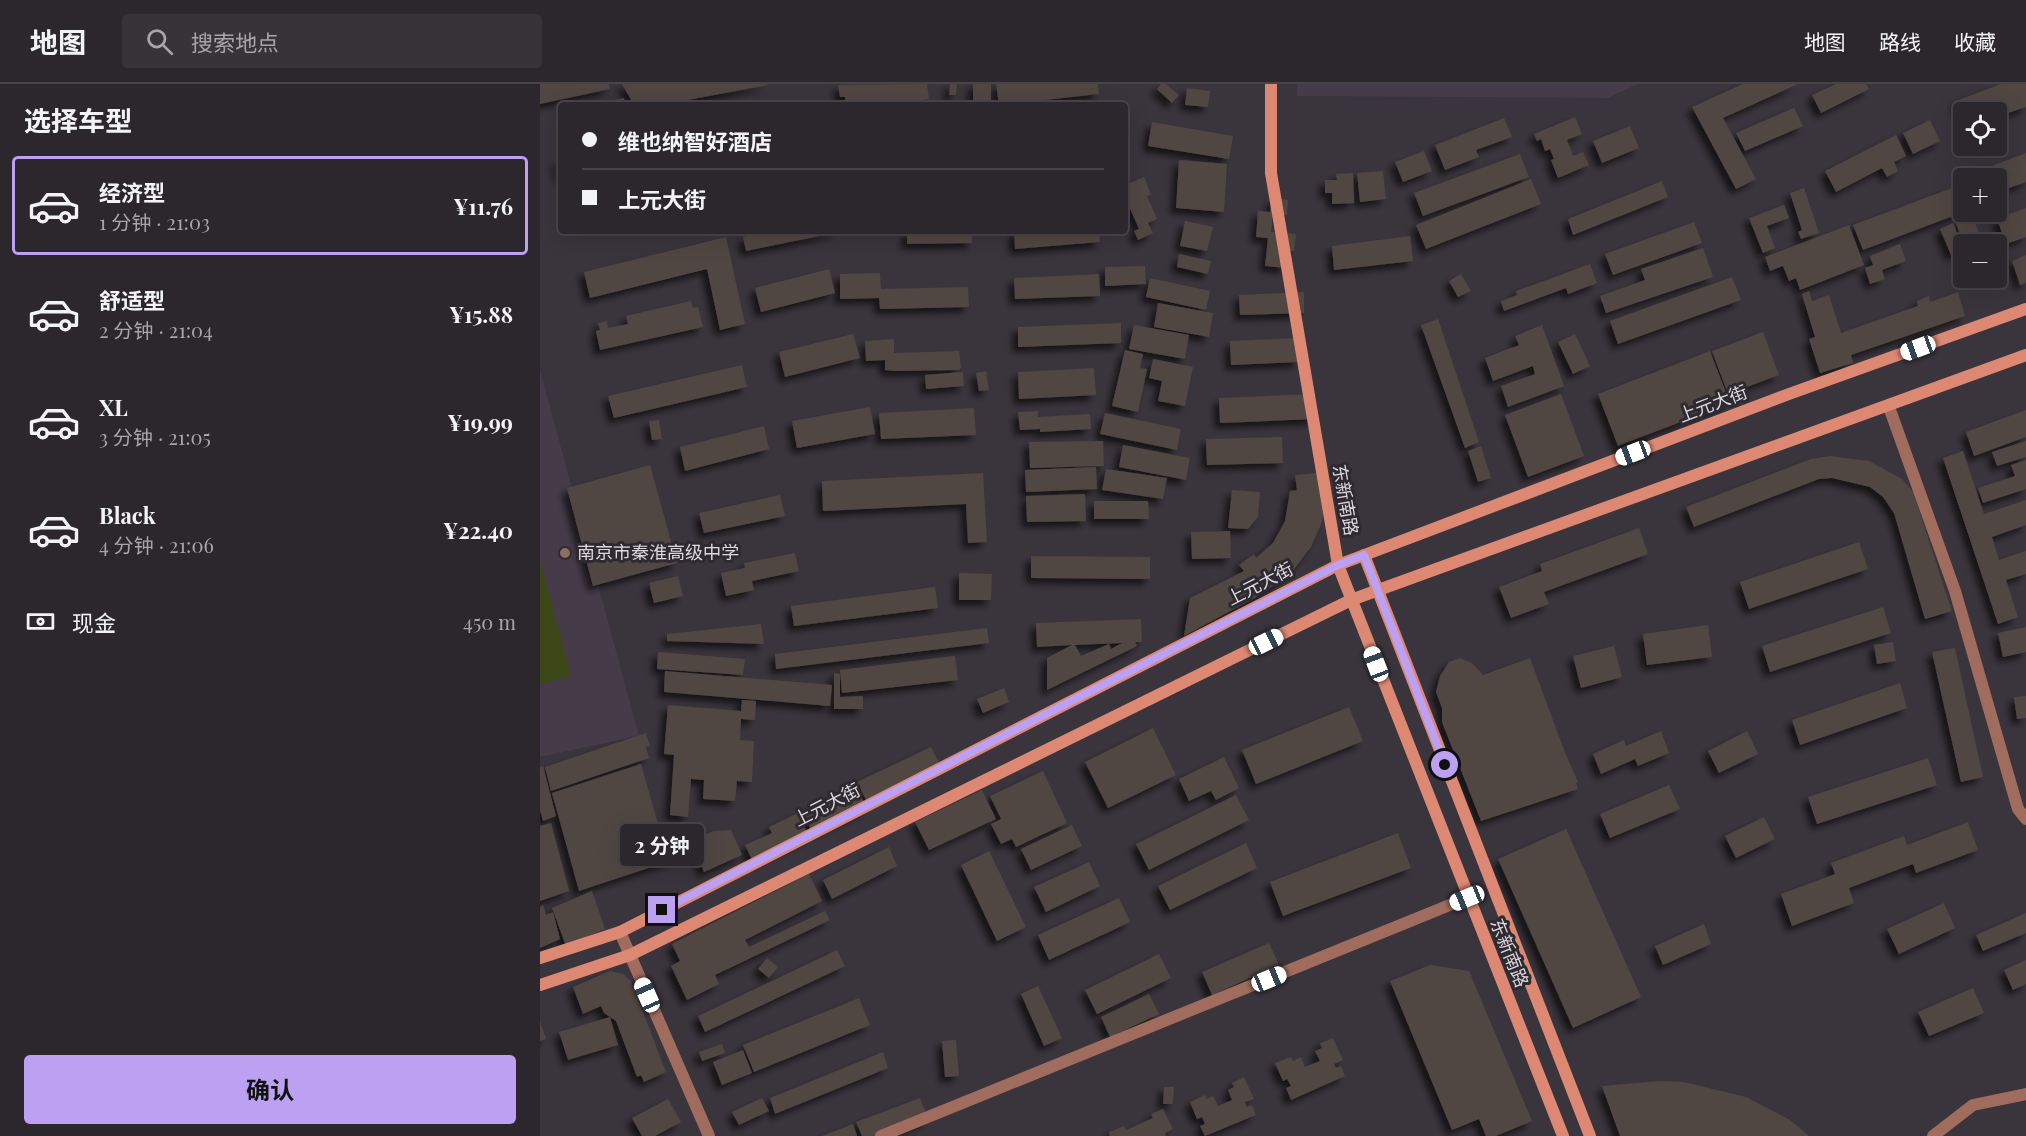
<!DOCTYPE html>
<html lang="zh">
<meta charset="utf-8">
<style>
:root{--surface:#2c272d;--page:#383339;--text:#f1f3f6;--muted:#a6a5aa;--line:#484449;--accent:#bca0f2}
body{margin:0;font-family:"Playfair Display","Noto Sans SC",serif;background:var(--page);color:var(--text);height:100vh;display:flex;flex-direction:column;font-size:22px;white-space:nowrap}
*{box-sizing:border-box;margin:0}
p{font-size:20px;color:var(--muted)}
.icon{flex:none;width:33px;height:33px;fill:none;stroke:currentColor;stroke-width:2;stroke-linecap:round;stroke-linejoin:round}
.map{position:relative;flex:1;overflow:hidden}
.panel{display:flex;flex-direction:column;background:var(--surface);width:540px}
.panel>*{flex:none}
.banner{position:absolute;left:18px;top:18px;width:570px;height:132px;border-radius:6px;box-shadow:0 6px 24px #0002,0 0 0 2px var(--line);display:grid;align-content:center;height:132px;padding:0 24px;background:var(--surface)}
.controls{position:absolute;left:1413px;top:18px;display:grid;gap:12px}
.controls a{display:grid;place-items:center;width:54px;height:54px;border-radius:6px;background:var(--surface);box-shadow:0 6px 24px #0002,0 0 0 2px var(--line);font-size:30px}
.end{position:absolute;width:27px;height:27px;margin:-14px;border:8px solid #bca0f2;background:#111;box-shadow:0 0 0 3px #111}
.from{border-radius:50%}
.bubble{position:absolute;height:42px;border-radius:6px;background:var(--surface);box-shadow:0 6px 24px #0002,0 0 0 2px var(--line);font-size:20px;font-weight:700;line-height:42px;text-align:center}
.car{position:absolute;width:18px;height:36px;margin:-18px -9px;border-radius:8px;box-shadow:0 0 4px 2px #0007;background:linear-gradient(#fff 24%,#345 0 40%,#fff 0 76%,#345 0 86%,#fff 0)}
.banner b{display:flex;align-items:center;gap:21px;height:57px;font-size:22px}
.banner b+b{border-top:2px solid var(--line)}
.banner i{width:15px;height:15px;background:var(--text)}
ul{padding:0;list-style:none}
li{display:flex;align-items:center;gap:18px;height:99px;margin:0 12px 9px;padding:0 12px;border:3px solid transparent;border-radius:6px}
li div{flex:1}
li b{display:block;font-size:22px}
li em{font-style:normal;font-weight:700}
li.on{border-color:var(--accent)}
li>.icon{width:54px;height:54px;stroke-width:1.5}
h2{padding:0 24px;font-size:27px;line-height:72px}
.pay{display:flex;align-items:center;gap:15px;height:66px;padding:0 24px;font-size:22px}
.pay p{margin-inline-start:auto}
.cta{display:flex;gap:12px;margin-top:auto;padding:12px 24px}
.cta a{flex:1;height:69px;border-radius:6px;background:var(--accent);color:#111;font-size:24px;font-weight:700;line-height:69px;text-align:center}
header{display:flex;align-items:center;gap:36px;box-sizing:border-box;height:84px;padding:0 30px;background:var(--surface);border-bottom:2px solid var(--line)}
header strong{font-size:28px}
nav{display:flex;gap:33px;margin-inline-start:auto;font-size:21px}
.search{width:420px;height:54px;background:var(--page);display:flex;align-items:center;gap:15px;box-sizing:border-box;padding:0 21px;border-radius:6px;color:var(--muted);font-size:22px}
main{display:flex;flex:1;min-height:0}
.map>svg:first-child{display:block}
.built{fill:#453b49}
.green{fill:#3d4819}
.building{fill:#514642;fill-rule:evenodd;filter:url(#shadow)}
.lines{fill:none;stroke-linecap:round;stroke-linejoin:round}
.minor{stroke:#a06c5e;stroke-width:12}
.secondary{stroke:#dc8873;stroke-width:12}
.route{stroke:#bca0f2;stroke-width:8}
.education-dot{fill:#8d6e63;stroke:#2f2a32;stroke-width:2}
.labels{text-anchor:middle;stroke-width:6;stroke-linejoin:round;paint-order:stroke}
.street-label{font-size:18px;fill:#dcd8dd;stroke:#2f2a32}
.poi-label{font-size:18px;fill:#dcd8dd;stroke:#2f2a32;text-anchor:start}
</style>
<header>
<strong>地图</strong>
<div class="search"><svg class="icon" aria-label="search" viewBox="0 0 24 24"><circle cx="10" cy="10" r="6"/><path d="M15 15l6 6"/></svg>搜索地点</div>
<nav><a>地图</a><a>路线</a><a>收藏</a></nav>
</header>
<main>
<section class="panel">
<h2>选择车型</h2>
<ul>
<li class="on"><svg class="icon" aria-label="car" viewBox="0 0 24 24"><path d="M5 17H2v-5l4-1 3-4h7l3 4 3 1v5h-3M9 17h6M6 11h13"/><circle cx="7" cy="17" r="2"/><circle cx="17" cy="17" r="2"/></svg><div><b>经济型</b><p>1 分钟 · 21:03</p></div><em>¥11.76</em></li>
<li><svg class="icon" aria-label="car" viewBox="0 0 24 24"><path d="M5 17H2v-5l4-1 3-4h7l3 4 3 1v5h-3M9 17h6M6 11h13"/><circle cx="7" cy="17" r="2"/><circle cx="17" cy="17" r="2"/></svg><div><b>舒适型</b><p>2 分钟 · 21:04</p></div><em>¥15.88</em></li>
<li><svg class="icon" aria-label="car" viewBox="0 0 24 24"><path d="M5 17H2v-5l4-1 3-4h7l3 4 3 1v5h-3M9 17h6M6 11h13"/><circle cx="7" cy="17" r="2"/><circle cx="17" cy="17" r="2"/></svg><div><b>XL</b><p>3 分钟 · 21:05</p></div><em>¥19.99</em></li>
<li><svg class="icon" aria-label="car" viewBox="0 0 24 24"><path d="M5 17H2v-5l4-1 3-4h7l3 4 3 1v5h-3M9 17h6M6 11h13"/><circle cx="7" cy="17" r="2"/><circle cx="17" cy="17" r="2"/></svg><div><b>Black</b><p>4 分钟 · 21:06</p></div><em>¥22.40</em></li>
</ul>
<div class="pay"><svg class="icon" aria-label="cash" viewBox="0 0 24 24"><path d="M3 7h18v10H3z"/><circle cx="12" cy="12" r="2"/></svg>现金<p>450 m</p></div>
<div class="cta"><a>确认</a></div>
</section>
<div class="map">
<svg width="1486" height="1052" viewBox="0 0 1486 1052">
<defs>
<filter id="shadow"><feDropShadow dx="-5.5" dy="5.5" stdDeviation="3" flood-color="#0009"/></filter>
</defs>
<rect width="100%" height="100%" fill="#3a343c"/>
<!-- built -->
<g class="built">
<path d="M757,0h341l-30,14 -311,-2z"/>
<path d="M0,286l99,366 -99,21z"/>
</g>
<!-- green -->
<path class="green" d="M0,477l31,115 -31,8z"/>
<!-- building -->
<g class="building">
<path d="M0,0h69l1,5 -70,15z"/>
<path d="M82,0h145l1,1 -107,20h-27z"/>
<path d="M387,0l2,15 -43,6h-40l-1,-8h-5l-2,-12z"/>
<path d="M410,0h7l-1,11h-7z"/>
<rect x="433" y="0" width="18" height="21"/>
<path d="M456,0h102l1,10 -100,11z"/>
<path d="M621,0h5l13,11 -7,8 -15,-14z"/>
<path d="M1203,0h55l-75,34 33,61 -20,10 -44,-82z"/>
<path d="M1296,0h30l3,5 -48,24 -9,-18z"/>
<path d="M1461,0h25v23l-30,10v-5h-32l-1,9 -7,-20z"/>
<path d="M647,4l23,3 -2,16 -23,-2z"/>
<path d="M84,14l1,7h-28v-1z"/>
<path d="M1254,24l9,18 -58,25 -9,-18z"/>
<path d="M1035,33l7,17 -15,6 6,16 10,-4 6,13 -31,13 -7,-18 3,-1 -4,-10 -5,2 -4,-12 -4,2 -3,-7z"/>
<path d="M964,34l8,19 -36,13 3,7 -34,13 -10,-25z"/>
<path d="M1390,36l10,21 -27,13 -10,-21z"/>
<path d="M612,38l81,14 -4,23 -81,-13z"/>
<path d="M1090,42l9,22 -37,15 -9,-22z"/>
<path d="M1356,51l10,21 -12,6 4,9 -11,6 -5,-9 -46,24 -11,-21z"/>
<path d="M884,67l8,20 -29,11 -8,-20z"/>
<path d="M1486,69v29l-30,11v-15h-12l-3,-8z"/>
<path d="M980,70l9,23 -106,39 -9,-23z"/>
<path d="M21,76v20h-1l-4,-19z"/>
<path d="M639,76l48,4 -3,48 -48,-4z"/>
<path d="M843,87l3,28 -26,3 -3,-29z"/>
<path d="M813,89l1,30 -22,1v-11h-7v-13h12l-1,-6z"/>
<path d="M604,93l7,18 -4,1 10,23 -9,4 5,10 -15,7 -4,-9 5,-2 -11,-25 -3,2v-21z"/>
<path d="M991,95l10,25 -115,45 -10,-24z"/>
<path d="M1122,97l6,16 -95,38 -5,-16z"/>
<path d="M1264,104l15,45 -18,6 -3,-7 4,-2 -12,-37z"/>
<path d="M1412,104l9,25 -98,37 -10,-25z"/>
<path d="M732,114l16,2 -1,15 -14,-2 -2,19 25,2 -2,17 -6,-1 -2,18 -21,-2 3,-28 -12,-1 2,-26 12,1z"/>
<path d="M1244,121l5,13 -22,8 8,22 -12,5 -14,-35z"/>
<path d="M1486,124v29l-20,7 -9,-25z"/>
<path d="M1433,133l10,27h-20l-7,-21z"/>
<path d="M645,137l28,6 -6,24 -27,-5z"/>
<path d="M1154,138l8,21 -89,32 -8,-21z"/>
<path d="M1413,139l11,27 -13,5 -11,-26z"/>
<path d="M1309,141l15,40 -64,25 -4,-12 -7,3 -6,-15 -13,5 -5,-14z"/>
<path d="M230,147h68l1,1 -93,19 -3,-14z"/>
<path d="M367,147h65v12l-65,1z"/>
<path d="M474,147h85l1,11 -85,7z"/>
<path d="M870,152l3,25 -79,9 -2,-24z"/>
<path d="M186,153l19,87 -25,6 -13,-61 -117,29 -6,-26z"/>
<path d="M1360,160l6,17 -24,9 3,9 -15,5 -5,-16 8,-3 -3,-9z"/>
<path d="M1163,164l10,29 -107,36 -6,-17 45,-16 -4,-11z"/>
<path d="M639,170l32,7 -3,13 -31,-7z"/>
<path d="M1486,171v28l-6,2 -8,-24z"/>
<path d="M1050,180l7,19 -29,11 -2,-6 -62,23 -3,-10 16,-6 -1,-4z"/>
<path d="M605,182l1,18 -41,2v-19z"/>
<path d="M289,185l6,24 -74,19 -6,-24z"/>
<path d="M340,189l1,16 87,-2 1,20 -89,2 -1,-11 -39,1v-25z"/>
<path d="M559,190l1,22 -85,3 -1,-21z"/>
<path d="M921,190l10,17 -13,6 -9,-16z"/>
<path d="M1192,193l9,23 -123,44 -8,-23z"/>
<path d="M610,194l60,13 -4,19 -60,-13z"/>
<path d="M1269,207l3,10 17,-6 12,38 77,-27 -1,-5 12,-5 1,6 28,-10 7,24 -114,39 2,8 -33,10 -11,-34 6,-2 -13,-43z"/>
<path d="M764,208v21l-64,2 -1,-20z"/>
<path d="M151,217l2,7 5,-1 5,20 -103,23 -4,-19 4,-1 -2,-7 9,-2 1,7 20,-4 -2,-8z"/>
<path d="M618,219l55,10 -4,24 -55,-10z"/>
<path d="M898,235l41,123 -14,6 -44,-123z"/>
<path d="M581,239v20l-103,4v-20z"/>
<path d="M594,241l55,10 -4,24 -56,-10z"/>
<path d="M1002,241l22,61 -56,21 -7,-21 34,-12 -2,-8 -40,15 -8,-23 34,-13 -4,-9z"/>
<path d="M1223,248l16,43 -51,19 -16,-43z"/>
<path d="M313,250l7,24 -75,19 -6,-25z"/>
<path d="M1035,250l15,32 -17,8 -15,-32z"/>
<path d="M758,254l1,24 -68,3 -1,-24z"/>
<path d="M354,255v14l65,-2 2,16 -2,3 -64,1 -10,-1v-10l-19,1 -1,-20z"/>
<path d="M585,266l18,4 -3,14 7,1 -9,43 -26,-6z"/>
<path d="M1170,267l20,52 -112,43 -20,-52z"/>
<path d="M613,275l40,8 -8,39 -27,-5 4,-20 -13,-3z"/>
<path d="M202,281l5,22 -133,31 -6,-22z"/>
<path d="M554,284l2,27 -77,4 -1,-27z"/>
<path d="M446,287l3,19 -10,1 -3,-18z"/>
<path d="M423,288l1,14 -38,3 -1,-14z"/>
<path d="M774,310l1,25 -95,4 -1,-25z"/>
<path d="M1021,310l23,62 -56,21 -23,-62z"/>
<path d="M330,323l5,27 -78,14 -5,-27z"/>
<path d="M434,324l2,27 -95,4 -2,-26z"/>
<path d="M1486,326v27l-52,19 -8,-24z"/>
<path d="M498,327v6l52,-3 1,15 -51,3v-3l-20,1 -2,-18z"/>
<path d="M565,329l76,16 -4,21 -77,-16z"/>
<path d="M119,336l3,19 -10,1 -3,-19z"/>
<path d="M224,342l5,23 -84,22 -5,-24z"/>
<path d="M742,353l1,26 -76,2 -1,-26z"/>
<path d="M563,357l1,25 -74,2 -1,-26z"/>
<path d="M1486,357v16l-29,9 -5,-14z"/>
<path d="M583,361l67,13 -4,22 -67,-13z"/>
<path d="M941,362l10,32 -13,4 -10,-31z"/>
<path d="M1423,367l21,63 42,-14v25l-34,12 7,23 27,-9v23l-20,6 12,37 -20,7 -55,-166z"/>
<path d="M1290,372l39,5 33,18 11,13 39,119 -27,8 -31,-106 -11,-16 -13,-10 -38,-9 -13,1 -125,48 -8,-20 125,-48z"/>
<path d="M1486,376v29l-43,14 -5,-15 37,-12 -4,-11z"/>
<path d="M110,381l27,98 -84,23 -26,-98z"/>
<path d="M556,383l1,22 -71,3 -1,-22z"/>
<path d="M566,385l61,9 -4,21 -61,-9z"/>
<path d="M787,388l1,15 -6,35 -11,25 -20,26 -31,22 -76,41 6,-38 54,-27 -5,-6 15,-11 2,4 17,-15 12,-22 5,-30 7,-1 -2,-15z"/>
<path d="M443,389l4,69 -19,1 -2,-39 -143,7 -1,-30z"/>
<path d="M692,406l28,2 -2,25 -10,12 -20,-1z"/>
<path d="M545,410l1,27 -59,1 -1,-26z"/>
<path d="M240,411l5,21 -81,17 -5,-20z"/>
<path d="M554,417h54l1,18h-55z"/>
<path d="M1099,444l9,26 -104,38 5,12 -38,14 -12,-31 43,-16 -2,-7z"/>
<path d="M690,447l1,27 -39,1 -1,-27z"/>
<path d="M1319,458l9,27 -119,40 -9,-27z"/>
<path d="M255,469l4,18 -47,10 2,9 -28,6 -5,-23 24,-5 -1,-5z"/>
<path d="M491,472l119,1v22l-119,-1z"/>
<path d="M419,489l33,1 -1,26h-32z"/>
<path d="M138,492l5,20 -29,7 -5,-20z"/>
<path d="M395,503l3,21 -144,18 -3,-20z"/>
<path d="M1343,523l8,26 -121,39 -8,-26z"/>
<path d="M601,535l1,23h-7l2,4 -90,44v-32l25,-13 -35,2 -1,-24zM582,559l-11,6 -2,-5 -28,12 -6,-11z"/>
<path d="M221,540l3,20 -97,-3v-7z"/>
<path d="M1168,541l4,32 -65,8 -4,-31z"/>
<path d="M1486,543v25l-23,5 -5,-24z"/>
<path d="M447,544l2,15 -213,26 -1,-15z"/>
<path d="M1353,558l3,19 -19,3 -3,-19z"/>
<path d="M1074,562l8,31 -41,11 -8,-32z"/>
<path d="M1415,564l28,129 -22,5 -29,-130z"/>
<path d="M118,568l87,7 -2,16 -86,-6z"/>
<path d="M415,572l3,24 -116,13 -2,-23z"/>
<path d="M920,574l12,5 11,12 47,-17 34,92 14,32 -2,1 2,6 -97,32 -39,-99v-14l-6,-16 4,-16 9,-14z"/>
<path d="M125,587l167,14 -2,21 -166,-14z"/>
<path d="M294,589l6,1v23l23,-1v13h-29z"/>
<path d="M1360,599l7,25 -107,37 -8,-25z"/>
<path d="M464,604l5,14 -26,11 -6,-14z"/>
<path d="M1486,612v22l-9,1 -3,-22z"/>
<path d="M202,616l14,1 -1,19 -14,-1 -1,21 14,1 -2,41 -15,-1 -2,20 -32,-2 1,-19 -13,-1 -3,38 -18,-2 4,-60 -10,-1 4,-49 73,6z"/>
<path d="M809,623l14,34 -107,43 -14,-34z"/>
<path d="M613,644l23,47 -68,33 -23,-46z"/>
<path d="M1121,647l8,22 -31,13 -3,-7 -34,15 -8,-20 31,-14 2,6z"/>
<path d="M1207,647l11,23 -39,19 -11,-22z"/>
<path d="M106,649l4,13 -4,1 3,11 -98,33 -6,-24z"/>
<path d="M391,663l10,20 -74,35 -10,-20z"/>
<path d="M684,673l15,31 -23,12 -5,-9 -22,10 -10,-22z"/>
<path d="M1388,674l9,27 -120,39 -9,-27z"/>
<path d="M101,680l21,74 13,-5 7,24 -103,34 -27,-98z"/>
<path d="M3,682l13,50 -13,5 -3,-11v-43z"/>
<path d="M503,687l24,52 -51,24 -4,-8 -11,5 -10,-20 10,-5 -11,-23z"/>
<path d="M316,701l11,24 -54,25 -11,-23z"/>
<path d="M1129,701l11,24 -70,29 -10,-24z"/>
<path d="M442,706l14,29 -67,31 -14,-28z"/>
<path d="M696,711l13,25 -100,50 -13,-26z"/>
<path d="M258,729l11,24 -55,27 -9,-19 27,-12 -3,-6z"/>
<path d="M1224,733l11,22 -39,19 -11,-22z"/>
<path d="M1428,738l10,28 -62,23 -3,-9 -64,24 5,15 -62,23 -11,-32 54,-20 -4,-11 73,-27 3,9z"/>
<path d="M11,739l18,68 -29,10v-75z"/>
<path d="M532,741l10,21 -51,24 -10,-21z"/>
<path d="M158,742l4,10 12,-5 17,-1 11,25 -38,17 -13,-31 4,-2 -4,-10z"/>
<path d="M1026,745l75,168 -68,31 -75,-169z"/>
<path d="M858,749l13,35 -128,48 -13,-34z"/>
<path d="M706,759l11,25 -87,42 -12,-24z"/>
<path d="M349,763l8,19 -65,33 -9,-19z"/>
<path d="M449,767l37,76 -29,14 -36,-76z"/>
<path d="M549,778l11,24 -54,26 -12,-25z"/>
<path d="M269,790l13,27 -77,39 4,7 76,-36 5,9 -115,55 4,9 -32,16 -16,-34 9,-5 -8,-17z"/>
<path d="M52,807l13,38 -39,17 -14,-38z"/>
<path d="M579,814l11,24 -81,38 -11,-25z"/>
<path d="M1404,819l11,25 -56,26 -12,-25z"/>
<path d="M3,821l3,10 7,-3 7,27 -20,9v-41z"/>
<path d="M1486,829v20l-43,18 -7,-16z"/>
<path d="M1164,840l7,20 -48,21 -8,-19z"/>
<path d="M729,859l10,22 -67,30 -10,-23z"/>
<path d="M297,866l8,16 -140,66 -7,-16z"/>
<path d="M619,870l12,24 -74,36 -12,-24z"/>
<path d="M227,874l11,9 -9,11 -11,-9z"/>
<path d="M1486,876v24l-13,6 -9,-20z"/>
<path d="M890,881l39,6 63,150 -36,15h-10l-7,-17 -27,11 -62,-149z"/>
<path d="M70,887l13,3 8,7 35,91 -22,10 -3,-7 -4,2 -21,-56 -12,-8 -3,-7 -18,8 -10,-27z"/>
<path d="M498,902l24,52 -18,8 -23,-52z"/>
<path d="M1433,904l11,25 -55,23 -11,-24z"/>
<path d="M609,910l10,20 -49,23 -9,-20z"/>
<path d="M319,914l11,27 -116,47 -11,-27z"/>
<path d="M70,933l8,28 -50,15 -9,-28z"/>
<path d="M0,937l6,18 -6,2z"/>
<path d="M793,954l10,22 -9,4 2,4 5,-2 4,10 -54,24 -5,-12 5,-2 -4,-7 -4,2 -8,-18 16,-6 2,4 8,-4 4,10 15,-6 -5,-10 7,-3 -2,-5z"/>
<path d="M416,956l3,36 -14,1 -3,-36z"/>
<path d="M182,960l3,9 -23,8 -3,-9z"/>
<path d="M203,966l9,23 -30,12 -9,-23z"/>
<path d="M343,968l5,16 -113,46 -5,-16z"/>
<path d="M704,993l10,22 -9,3 2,5 5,-2 4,10 -51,21 -5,-10 5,-2 -3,-7 -5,2 -7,-17 15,-7 2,4 6,-3 5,10 14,-6 -4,-10 6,-3 -2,-4z"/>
<path d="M1120,997l24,1 62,15 44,23 19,16h-189l-18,-50z"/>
<path d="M624,1003h10l-1,17h-10z"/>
<path d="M222,1014l7,13 -30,14 -7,-13z"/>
<path d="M380,1014l9,22 -41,16h-26l-6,-14z"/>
<path d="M128,1015l13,23 -26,14h-13l-10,-18z"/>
<path d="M623,1025l10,20 -8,4 1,3h-56l-1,-4 15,-6 2,4 27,-12 -2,-4z"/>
<path d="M313,1040l4,12h-35z"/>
</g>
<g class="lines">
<!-- minor -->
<g class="minor">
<path d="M1349,323l66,184 63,218 8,10"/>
<path d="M80,848l89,204"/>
<path d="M341,1052l586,-238"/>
<path d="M1393,1052l40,-31 53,-11"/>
</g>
<!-- secondary -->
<g class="secondary">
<path d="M731,0v89l67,392 225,571"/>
<path d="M824,471l226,581"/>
<path d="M0,874l80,-26 718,-367 451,-171 237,-85"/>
<path d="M0,901l90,-30 721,-355 675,-245"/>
</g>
</g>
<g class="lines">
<!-- route -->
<path class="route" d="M122,826l676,-345 26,-10 81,210"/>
</g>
<!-- markers -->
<circle class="education-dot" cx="25" cy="469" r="6"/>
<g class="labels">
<!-- street labels -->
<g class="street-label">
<text transform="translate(1173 320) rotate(-21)" y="6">上元大街</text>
<text transform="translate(805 416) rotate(80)" y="6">东新南路</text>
<text transform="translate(720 500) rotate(-27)" y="6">上元大街</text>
<text transform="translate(287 721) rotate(-27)" y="6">上元大街</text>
<text transform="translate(969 869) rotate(68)" y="6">东新南路</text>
</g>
<!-- poi labels -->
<g class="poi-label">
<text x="37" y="475">南京市秦淮高级中学</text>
</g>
</g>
</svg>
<div class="controls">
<a><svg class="icon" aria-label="locate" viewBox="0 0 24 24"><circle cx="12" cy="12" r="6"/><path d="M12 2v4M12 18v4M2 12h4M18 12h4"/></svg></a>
<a>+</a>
<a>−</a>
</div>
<i class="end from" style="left:905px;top:681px"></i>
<i class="end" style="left:122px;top:826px"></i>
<div class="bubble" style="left:80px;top:740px;width:84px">2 分钟</div>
<i class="car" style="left:1378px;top:264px;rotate:250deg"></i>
<i class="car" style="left:1093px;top:369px;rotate:249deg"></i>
<i class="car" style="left:726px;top:558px;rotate:64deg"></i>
<i class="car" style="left:836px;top:580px;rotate:339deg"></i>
<i class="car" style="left:927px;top:814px;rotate:248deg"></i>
<i class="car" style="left:729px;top:895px;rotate:68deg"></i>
<i class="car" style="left:107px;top:911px;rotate:336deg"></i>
<div class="banner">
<b><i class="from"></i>维也纳智好酒店</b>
<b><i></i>上元大街</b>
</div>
</div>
</main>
